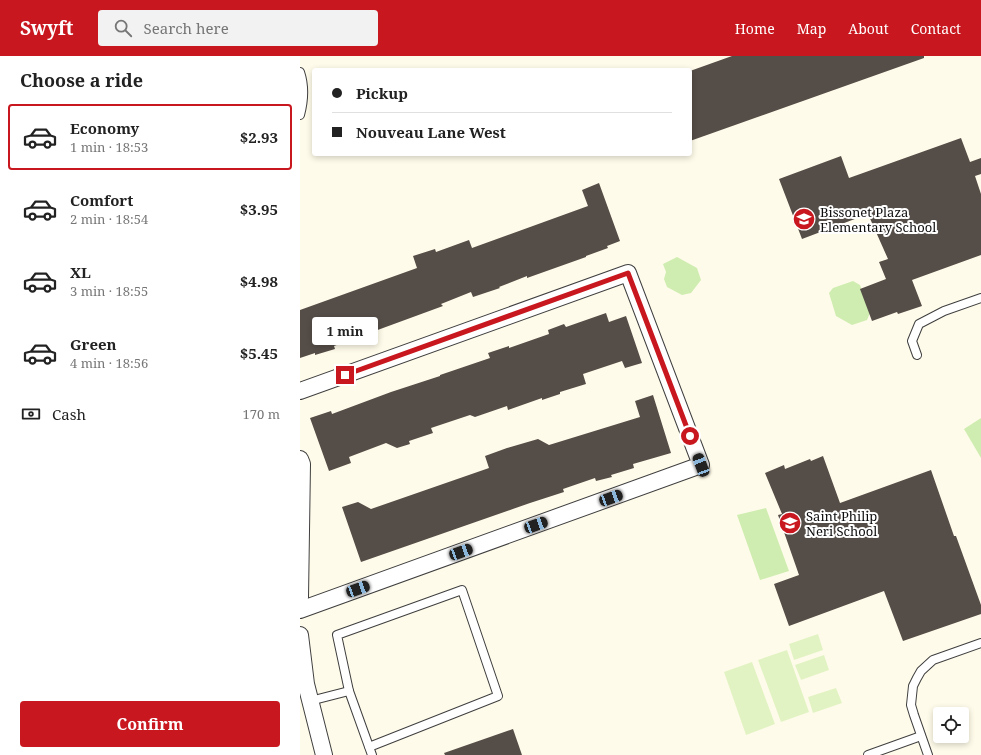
<!DOCTYPE html>
<meta charset="utf-8">
<style>
:root{--surface:#fff;--page:#f2f2f2;--text:#222;--muted:#767676;--line:#e0e0e0;--accent:#c8171e}
body{margin:0;font-family:"Noto Serif",serif;background:var(--page);color:var(--text);height:100vh;display:flex;flex-direction:column;font-size:15px;white-space:nowrap}
*{box-sizing:border-box;margin:0}
p{font-size:13px;color:var(--muted)}
.icon{flex:none;width:22px;height:22px;fill:none;stroke:currentColor;stroke-width:2;stroke-linecap:round;stroke-linejoin:round}
.map{position:relative;flex:1;overflow:hidden}
.sheet{display:flex;flex-direction:column;background:var(--surface);width:300px}
.sheet>*{flex:none}
.top-card{position:absolute;left:12px;top:12px;width:380px;height:88px;border-radius:4px;box-shadow:0 2px 6px #0003;display:grid;align-content:center;height:88px;padding:0 20px;background:var(--surface)}
.controls{position:absolute;left:633px;top:651px;display:grid;gap:8px}
.controls a{display:grid;place-items:center;width:36px;height:36px;border-radius:4px;background:var(--surface);box-shadow:0 2px 6px #0003;font-size:20px}
.end{position:absolute;width:18px;height:18px;margin:-9px;border:5px solid #c8171e;background:#fff;box-shadow:0 0 0 2px #fff}
.from{border-radius:50%}
.bubble{position:absolute;height:28px;border-radius:4px;background:var(--surface);box-shadow:0 2px 6px #0003;font-size:13px;font-weight:700;line-height:28px;text-align:center}
.car{position:absolute;width:12px;height:24px;margin:-12px -6px;border-radius:5px;box-shadow:0 0 3px 1px #0007;background:linear-gradient(#222 24%,#8ab4d8 0 40%,#222 0 76%,#8ab4d8 0 86%,#222 0)}
.top-card b{display:flex;align-items:center;gap:14px;height:38px;font-size:15px}
.top-card b+b{border-top:1px solid var(--line)}
.top-card i{width:10px;height:10px;background:var(--text)}
ul{padding:0;list-style:none}
li{display:flex;align-items:center;gap:12px;height:66px;margin:0 8px 6px;padding:0 12px;border:2px solid transparent;border-radius:4px}
li div{flex:1}
li b{display:block;font-size:15px}
li em{font-style:normal;font-weight:700}
li.current{border-color:var(--accent)}
li>.icon{width:36px;height:36px;stroke-width:1.5}
h2{padding:0 20px;font-size:18px;line-height:48px}
.pay{display:flex;align-items:center;gap:10px;height:44px;padding:0 20px;font-size:15px}
.pay p{margin-inline-start:auto}
.button{display:flex;gap:8px;margin-top:auto;padding:8px 20px}
.button a{flex:1;height:46px;border-radius:4px;background:var(--accent);color:#fff;font-size:16px;font-weight:700;line-height:46px;text-align:center}
header{display:flex;align-items:center;gap:24px;box-sizing:border-box;height:56px;padding:0 20px;background:var(--accent);color:#fff}
header strong{font-size:19px}
nav{display:flex;gap:22px;margin-inline-start:auto;font-size:14px}
.search{width:280px;height:36px;background:var(--page);display:flex;align-items:center;gap:10px;box-sizing:border-box;padding:0 14px;border-radius:4px;color:var(--muted);font-size:15px}
main{display:flex;flex:1;min-height:0}
.map>svg:first-child{display:block}
.green{fill:#cfedb0}
.pitch{fill:#e2f3c3}
.building{fill:#554d47}
.lines{fill:none;stroke-linecap:round;stroke-linejoin:round}
.service-casing{stroke:#3f3f3f;stroke-width:10}
.minor-casing{stroke:#3f3f3f;stroke-width:18}
.service{stroke:#fff;stroke-width:8}
.minor{stroke:#fff;stroke-width:16}
.route{stroke:#c8171e;stroke-width:5}
.labels{text-anchor:middle;stroke-width:4;stroke-linejoin:round;paint-order:stroke}
.poi-label{font-size:13px;fill:#0c0c0c;stroke:#fff;text-anchor:start}
</style>
<header>
<strong>Swyft</strong>
<div class="search"><svg class="icon" aria-label="search" viewBox="0 0 24 24"><circle cx="10" cy="10" r="6"/><path d="M15 15l6 6"/></svg>Search here</div>
<nav><a>Home</a><a>Map</a><a>About</a><a>Contact</a></nav>
</header>
<main>
<section class="sheet">
<h2>Choose a ride</h2>
<ul>
<li class="current"><svg class="icon" aria-label="car" viewBox="0 0 24 24"><path d="M5 17H2v-5l4-1 3-4h7l3 4 3 1v5h-3M9 17h6M6 11h13"/><circle cx="7" cy="17" r="2"/><circle cx="17" cy="17" r="2"/></svg><div><b>Economy</b><p>1 min · 18:53</p></div><em>$2.93</em></li>
<li><svg class="icon" aria-label="car" viewBox="0 0 24 24"><path d="M5 17H2v-5l4-1 3-4h7l3 4 3 1v5h-3M9 17h6M6 11h13"/><circle cx="7" cy="17" r="2"/><circle cx="17" cy="17" r="2"/></svg><div><b>Comfort</b><p>2 min · 18:54</p></div><em>$3.95</em></li>
<li><svg class="icon" aria-label="car" viewBox="0 0 24 24"><path d="M5 17H2v-5l4-1 3-4h7l3 4 3 1v5h-3M9 17h6M6 11h13"/><circle cx="7" cy="17" r="2"/><circle cx="17" cy="17" r="2"/></svg><div><b>XL</b><p>3 min · 18:55</p></div><em>$4.98</em></li>
<li><svg class="icon" aria-label="car" viewBox="0 0 24 24"><path d="M5 17H2v-5l4-1 3-4h7l3 4 3 1v5h-3M9 17h6M6 11h13"/><circle cx="7" cy="17" r="2"/><circle cx="17" cy="17" r="2"/></svg><div><b>Green</b><p>4 min · 18:56</p></div><em>$5.45</em></li>
</ul>
<div class="pay"><svg class="icon" aria-label="cash" viewBox="0 0 24 24"><path d="M3 7h18v10H3z"/><circle cx="12" cy="12" r="2"/></svg>Cash<p>170 m</p></div>
<div class="button"><a>Confirm</a></div>
</section>
<div class="map">
<svg width="681" height="699" viewBox="0 0 681 699">
<rect width="100%" height="100%" fill="#fffbea"/>
<!-- green -->
<g class="green">
<path d="M377,201l20,11 4,12 -10,13 -9,2 -15,-8 -3,-8 2,-7 -3,-8z"/>
<path d="M553,225l7,4 10,28 -3,7 -15,5 -16,-9 -7,-23 4,-5z"/>
<path d="M681,362v40l-17,-29z"/>
<path d="M466,452l23,63 -29,9 -23,-65z"/>
</g>
<!-- pitch -->
<g class="pitch">
<path d="M518,578l5,16 -29,10 -5,-16z"/>
<path d="M487,594l22,62 -28,10 -23,-62z"/>
<path d="M524,599l5,15 -28,10 -6,-15z"/>
<path d="M452,606l23,62 -29,11 -22,-63z"/>
<path d="M536,632l6,15 -29,10 -5,-16z"/>
</g>
<!-- building -->
<g class="building">
<path d="M432,0h192v2l-234,83v-70z"/>
<path d="M661,82l9,24 11,-4v16l-6,2 6,18v61l-69,25 10,26 -24,8 -1,-2 -25,9 -12,-32 26,-10 -7,-17 9,-3 -20,-45 -66,25 -23,-60 62,-23 8,22z"/>
<path d="M299,127l21,58 -13,5 1,2 -22,8v1l-59,21v-2l-28,11 1,1 -27,9 -2,-5 -30,12 2,2 -109,40 1,3 -20,6v-2l-15,5v-48l117,-42 -4,-12 22,-7 1,3 33,-12 3,8 116,-42 -6,-16z"/>
<path d="M306,257l3,9 17,-6 16,47 -17,5 -3,-7 -39,13 3,10 -26,8v2l-18,6v-2l-34,12 -1,-4 -32,11 -5,-2 -39,13 2,5 -24,8 1,3 -13,4 -11,-5 -37,14 2,6 -22,8 -19,-53 21,-7 1,3 59,-22 49,-16v-1l50,-17 -2,-5 21,-7v2l40,-14 -1,-4 16,-6 2,3z"/>
<path d="M353,339l18,58 -38,11 1,4 -23,7 1,2 -16,4 -1,-3 -32,11 1,3 -34,11 -169,59 -19,-55 16,-5 13,7 118,-41 -4,-12 22,-8 31,-9 11,6 91,-28 -5,-16z"/>
<path d="M523,400l17,47 91,-33 23,66h2l25,69v9l-78,27 -19,-50 -95,35 -15,-42 25,-9 -21,-60 4,-1 -17,-41 19,-8 1,4 25,-10 1,2z"/>
<path d="M213,673l9,26h-77l-1,-2z"/>
</g>
<g class="lines">
<!-- service casing -->
<g class="service-casing">
<g id="service">
<path d="M0,16c5,15 4,28 0,43"/>
<path d="M617,299l-5,-14 7,-17 25,-13 37,-13"/>
<path d="M10,645l39,-10"/>
<path d="M69,691l129,-51 -36,-106 -125,45 12,56 23,64"/>
<path d="M568,699l53,-19"/>
<path d="M628,699l-14,-40 -3,-10 2,-19 4,-8 4,-7 12,-11 48,-17"/>
</g>
</g>
<!-- minor casing -->
<g class="minor-casing">
<g id="minor">
<path d="M0,335l328,-118 73,192 -401,145"/>
<path d="M0,403l2,5 -2,134"/>
<path d="M0,579l6,49 18,71"/>
</g>
</g>
<!-- service -->
<use href="#service" class="service"/>
<!-- minor -->
<use href="#minor" class="minor"/>
</g>
<g class="lines">
<!-- route -->
<path class="route" d="M45,319l283,-102 62,163"/>
</g>
<!-- icons -->
<defs>
<g id="school-disc" transform="scale(1.15)"><circle r="9.5" fill="#c8171e" stroke="#fff"/><path d="M0-5L7-2L0 1L-7-2ZM-4 1L0 2.5L4 1V4Q0 6-4 4Z" fill="#fff"/></g>
</defs>
<g fill-rule="evenodd">
<use href="#school-disc" x="504" y="163"/>
<use href="#school-disc" x="490" y="467"/>
</g>
<g class="labels">
<!-- poi labels -->
<g class="poi-label">
<text x="520" y="161">Bissonet Plaza<tspan x="520" dy="15">Elementary School</tspan></text>
<text x="506" y="465">Saint Philip<tspan x="506" dy="15">Neri School</tspan></text>
</g>
</g>
</svg>
<div class="controls">
<a><svg class="icon" aria-label="locate" viewBox="0 0 24 24"><circle cx="12" cy="12" r="6"/><path d="M12 2v4M12 18v4M2 12h4M18 12h4"/></svg></a>
</div>
<i class="end from" style="left:390px;top:380px"></i>
<i class="end" style="left:45px;top:319px"></i>
<div class="bubble" style="left:12px;top:261px;width:66px">1 min</div>
<i class="car" style="left:401px;top:409px;rotate:339deg"></i>
<i class="car" style="left:311px;top:442px;rotate:70deg"></i>
<i class="car" style="left:236px;top:469px;rotate:70deg"></i>
<i class="car" style="left:161px;top:496px;rotate:70deg"></i>
<i class="car" style="left:58px;top:533px;rotate:70deg"></i>
<div class="top-card">
<b><i class="from"></i>Pickup</b>
<b><i></i>Nouveau Lane West</b>
</div>
</div>
</main>
